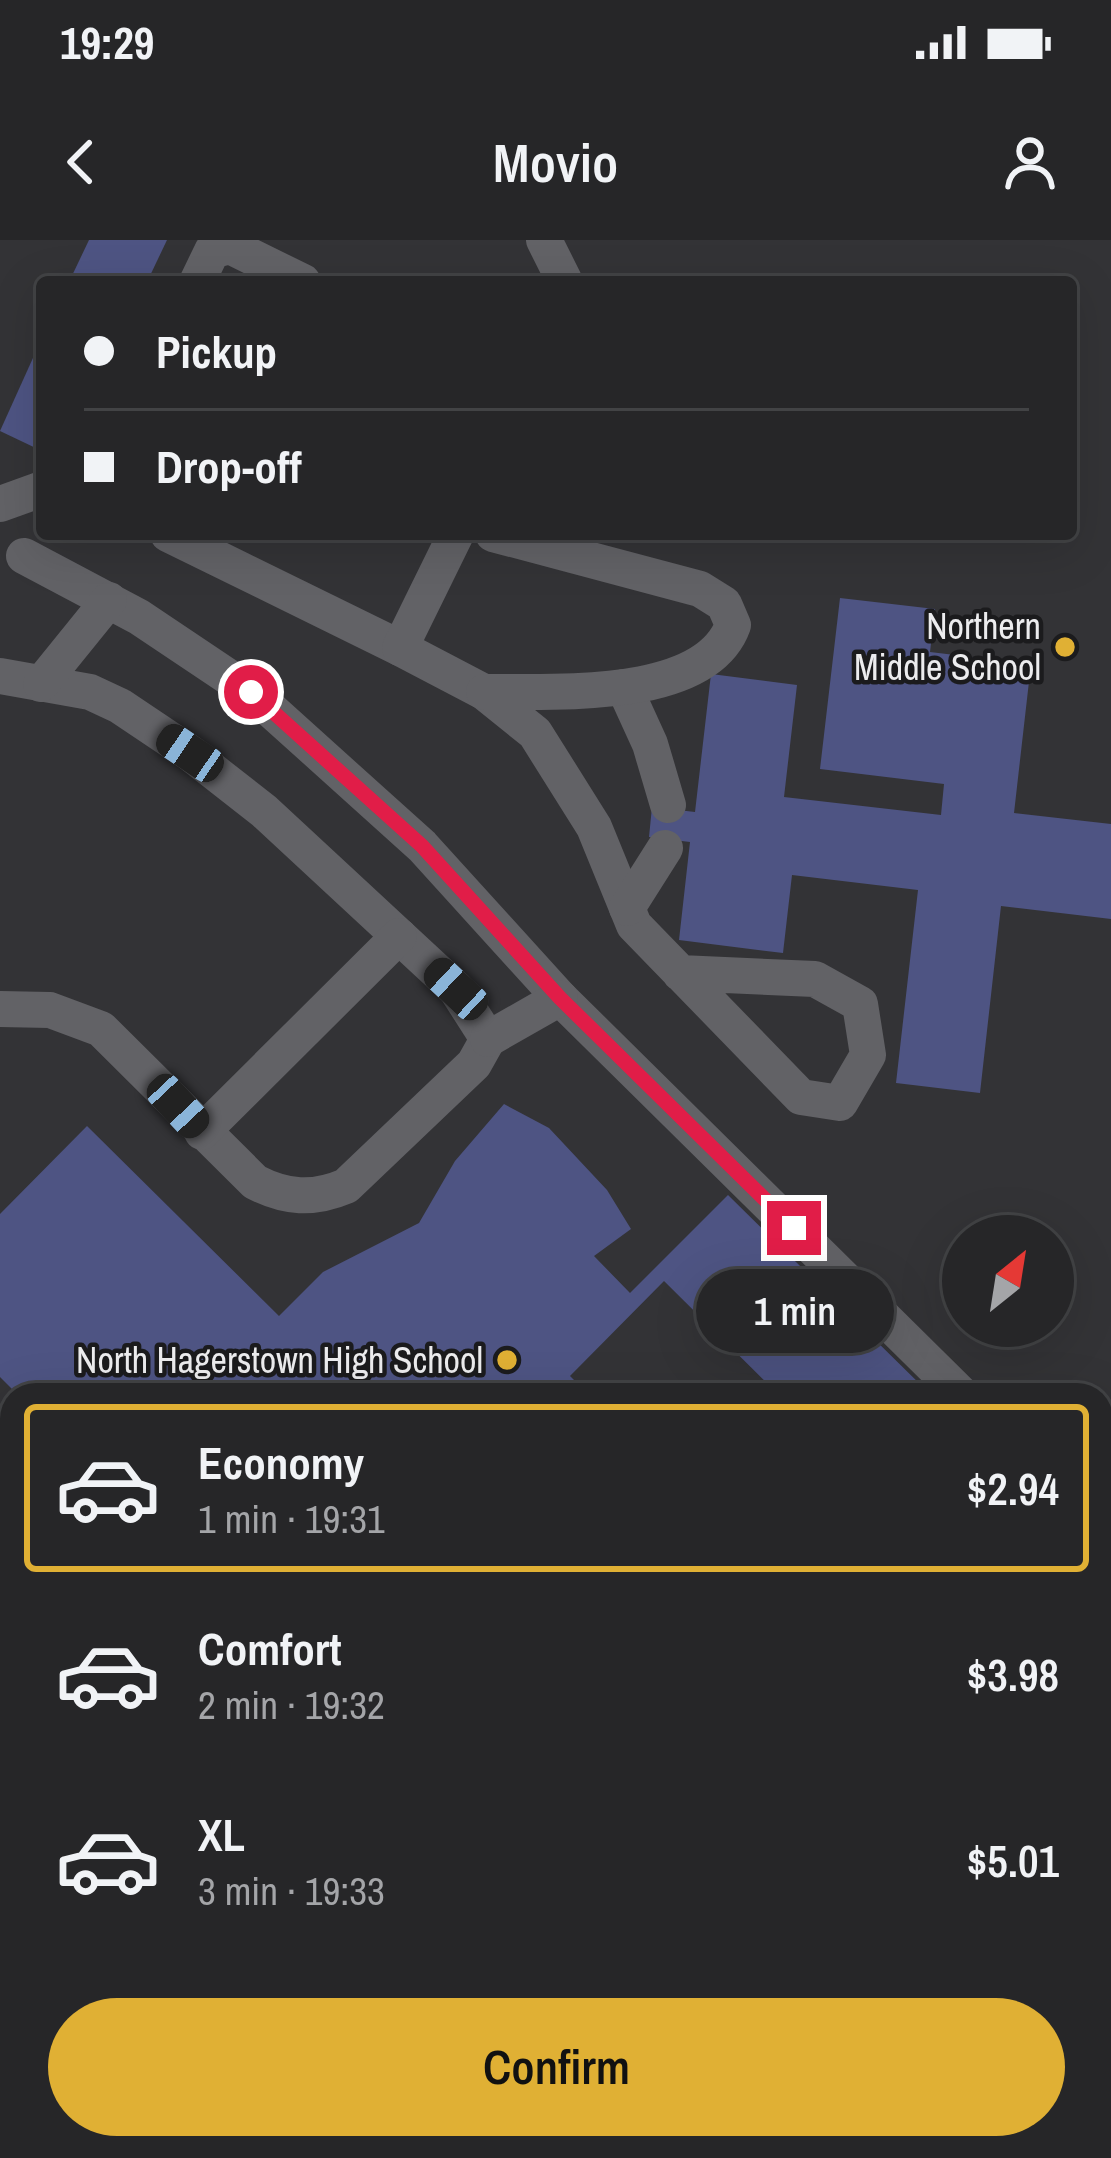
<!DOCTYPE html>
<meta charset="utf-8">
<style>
:root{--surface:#262628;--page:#323234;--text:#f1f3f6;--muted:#a4a5a8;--line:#424345;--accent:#e0b034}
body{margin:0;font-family:"Archivo Narrow",sans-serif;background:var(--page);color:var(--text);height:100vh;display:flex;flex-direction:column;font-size:45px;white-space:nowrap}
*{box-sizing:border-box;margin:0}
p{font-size:39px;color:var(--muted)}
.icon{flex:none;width:66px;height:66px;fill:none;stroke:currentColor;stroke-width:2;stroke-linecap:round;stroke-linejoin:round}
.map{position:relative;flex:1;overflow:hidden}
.details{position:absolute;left:0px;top:1143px;width:1113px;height:777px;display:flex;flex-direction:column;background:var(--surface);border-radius:36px 36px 0 0;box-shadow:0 12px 48px #0002,0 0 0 3px var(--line)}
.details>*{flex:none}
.banner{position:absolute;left:36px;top:36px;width:1041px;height:264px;border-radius:12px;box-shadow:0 12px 48px #0002,0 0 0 3px var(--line);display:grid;align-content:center;height:264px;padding:0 48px;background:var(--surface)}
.needle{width:78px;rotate:30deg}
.controls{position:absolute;left:942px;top:975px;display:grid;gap:24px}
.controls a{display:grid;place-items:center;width:132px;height:132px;border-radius:50%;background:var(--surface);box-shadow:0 12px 48px #0002,0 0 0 3px var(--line);font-size:60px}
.end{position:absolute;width:54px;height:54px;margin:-27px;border:15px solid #e11d48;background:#fff;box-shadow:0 0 0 6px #fff}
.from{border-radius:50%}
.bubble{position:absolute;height:84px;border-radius:42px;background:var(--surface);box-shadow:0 12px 48px #0002,0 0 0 3px var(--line);font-size:39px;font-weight:600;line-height:84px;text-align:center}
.car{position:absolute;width:36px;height:72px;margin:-36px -18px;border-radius:15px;box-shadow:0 0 9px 3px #0007;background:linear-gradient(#222 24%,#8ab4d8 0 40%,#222 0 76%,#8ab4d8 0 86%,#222 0)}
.banner b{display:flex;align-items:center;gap:42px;height:114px;font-size:45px}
.banner b+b{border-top:3px solid var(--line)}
.banner i{width:30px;height:30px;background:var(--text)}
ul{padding:21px 0 0;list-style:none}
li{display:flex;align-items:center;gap:36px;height:168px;margin:0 24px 18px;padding:0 24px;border:6px solid transparent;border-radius:12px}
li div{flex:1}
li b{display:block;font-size:45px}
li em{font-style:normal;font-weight:600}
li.current{border-color:var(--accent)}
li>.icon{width:108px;height:108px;stroke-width:1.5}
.button{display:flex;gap:24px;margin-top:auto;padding:24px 48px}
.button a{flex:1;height:138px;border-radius:72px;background:var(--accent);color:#111;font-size:48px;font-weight:600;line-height:138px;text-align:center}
.status{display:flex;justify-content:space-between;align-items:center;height:84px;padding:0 60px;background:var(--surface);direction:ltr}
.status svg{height:33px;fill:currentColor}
header{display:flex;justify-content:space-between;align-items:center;height:156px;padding:0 48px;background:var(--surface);font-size:54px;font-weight:600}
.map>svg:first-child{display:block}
.green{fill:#5e4e2a}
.building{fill:#4e5483}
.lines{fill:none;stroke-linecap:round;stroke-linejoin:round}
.path{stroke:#929295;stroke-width:6;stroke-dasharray:6 9;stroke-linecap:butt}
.minor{stroke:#626266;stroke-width:36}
.route{stroke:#e11d48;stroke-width:15}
.poi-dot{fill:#e0b034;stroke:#1b1b1d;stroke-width:4.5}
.labels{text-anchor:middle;stroke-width:9;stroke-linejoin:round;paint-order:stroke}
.poi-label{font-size:36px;fill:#ececee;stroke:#1b1b1d;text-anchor:end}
</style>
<div class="status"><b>19:29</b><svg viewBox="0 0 49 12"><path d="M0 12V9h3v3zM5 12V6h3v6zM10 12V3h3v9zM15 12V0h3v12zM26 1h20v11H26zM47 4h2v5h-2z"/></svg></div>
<header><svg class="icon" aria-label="back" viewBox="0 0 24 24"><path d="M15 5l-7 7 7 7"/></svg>Movio<svg class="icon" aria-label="person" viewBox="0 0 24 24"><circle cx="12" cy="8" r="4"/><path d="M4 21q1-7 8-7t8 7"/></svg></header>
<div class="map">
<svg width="1111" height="1918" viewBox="0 0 1111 1918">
<rect width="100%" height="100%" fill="#333336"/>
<!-- green -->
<path class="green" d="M1101,1813l10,38v67h-826l10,-10h806z"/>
<!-- building -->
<g class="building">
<path d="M89,0h78l-20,42h-78z"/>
<path d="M42,98v113l-42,-20z"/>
<path d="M840,358l95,11 -5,43 101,12 -17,149 97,11v95l-110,-13 -21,187 -84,-10 22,-193 -126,-15 -9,78 -104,-13 11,-98 -41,-5 3,-30 43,5 16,-138 86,11 -13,112 157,18 3,-31 -124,-15z"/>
<path d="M504,864l45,24 58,62 24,39 -37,27 36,37 98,-98 203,200h-152l-115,-114 -94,95 19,19h-571l-18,-18v-163l87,-88 192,190 44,-44 96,-49 36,-62z"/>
</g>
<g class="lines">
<!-- path -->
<path class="path" d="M1101,1181l10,-5"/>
<!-- minor -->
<g class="minor">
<path d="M544,0l21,42"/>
<path d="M197,42l15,-31 18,-5 73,36"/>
<path d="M0,264l42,-15"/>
<path d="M168,294l232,114"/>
<path d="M456,294l-56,114 84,44 51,41 59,94 40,98 167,172 39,6 28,-48 -8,-51 -45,-25 -135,-6"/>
<path d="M24,316l115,61 112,75 171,154 138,152 402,397"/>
<path d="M0,436l90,16 30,14 70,47 74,58 192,178 32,50 -14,25 -128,122c-33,14 -60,12 -91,-4l-154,-153 -51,-19 -50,-1"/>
<path d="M41,444l68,-84"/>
<path d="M624,447l26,57 18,61"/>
<path d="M484,452c69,-1 221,10 249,-67l-9,-21 -24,-15 -207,-55"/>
<path d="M627,668l38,-60"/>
<path d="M488,799l72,-41"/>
<path d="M202,892l197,-196"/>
<path d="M0,1223l12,12"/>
<path d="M0,1568l12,-10"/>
<path d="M0,1678l12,12"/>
<path d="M0,1866l12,12"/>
<path d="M41,1908l10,10"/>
<path d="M147,1918l10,-10"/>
</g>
</g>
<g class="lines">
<!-- route -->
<path class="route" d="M251,452l171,154 138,152 234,230"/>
</g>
<!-- markers -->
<g class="poi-dot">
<circle cx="1065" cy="407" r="12"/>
<circle cx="507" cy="1120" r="12"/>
</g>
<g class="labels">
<!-- poi labels -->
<g class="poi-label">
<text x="1041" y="399">Northern<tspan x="1041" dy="41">Middle School</tspan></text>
<text x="483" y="1133">North Hagerstown High School</text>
</g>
</g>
</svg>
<div class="controls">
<a><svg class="needle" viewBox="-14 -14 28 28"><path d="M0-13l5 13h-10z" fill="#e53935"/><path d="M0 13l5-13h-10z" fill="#a4a5a8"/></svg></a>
</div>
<i class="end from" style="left:251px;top:452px"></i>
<i class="end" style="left:794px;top:988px"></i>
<div class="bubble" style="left:696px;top:1029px;width:198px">1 min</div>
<i class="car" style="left:190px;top:513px;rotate:304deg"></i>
<i class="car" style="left:456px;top:749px;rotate:313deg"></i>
<i class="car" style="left:178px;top:866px;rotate:137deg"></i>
<div class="banner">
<b><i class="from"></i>Pickup</b>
<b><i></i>Drop-off</b>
</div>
<section class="details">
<ul>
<li class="current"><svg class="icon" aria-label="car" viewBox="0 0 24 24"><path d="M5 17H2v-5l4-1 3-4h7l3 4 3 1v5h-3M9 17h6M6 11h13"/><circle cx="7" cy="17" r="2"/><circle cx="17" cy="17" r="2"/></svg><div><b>Economy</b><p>1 min · 19:31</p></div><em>$2.94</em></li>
<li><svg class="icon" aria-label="car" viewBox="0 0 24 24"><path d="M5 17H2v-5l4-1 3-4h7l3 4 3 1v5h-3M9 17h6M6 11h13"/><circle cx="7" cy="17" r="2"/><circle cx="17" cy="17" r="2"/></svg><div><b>Comfort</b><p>2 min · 19:32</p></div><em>$3.98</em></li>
<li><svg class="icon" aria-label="car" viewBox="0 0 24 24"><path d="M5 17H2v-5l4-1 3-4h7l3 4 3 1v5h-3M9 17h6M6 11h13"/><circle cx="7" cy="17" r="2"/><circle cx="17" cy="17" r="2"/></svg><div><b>XL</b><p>3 min · 19:33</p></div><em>$5.01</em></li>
</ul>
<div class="button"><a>Confirm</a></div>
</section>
</div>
